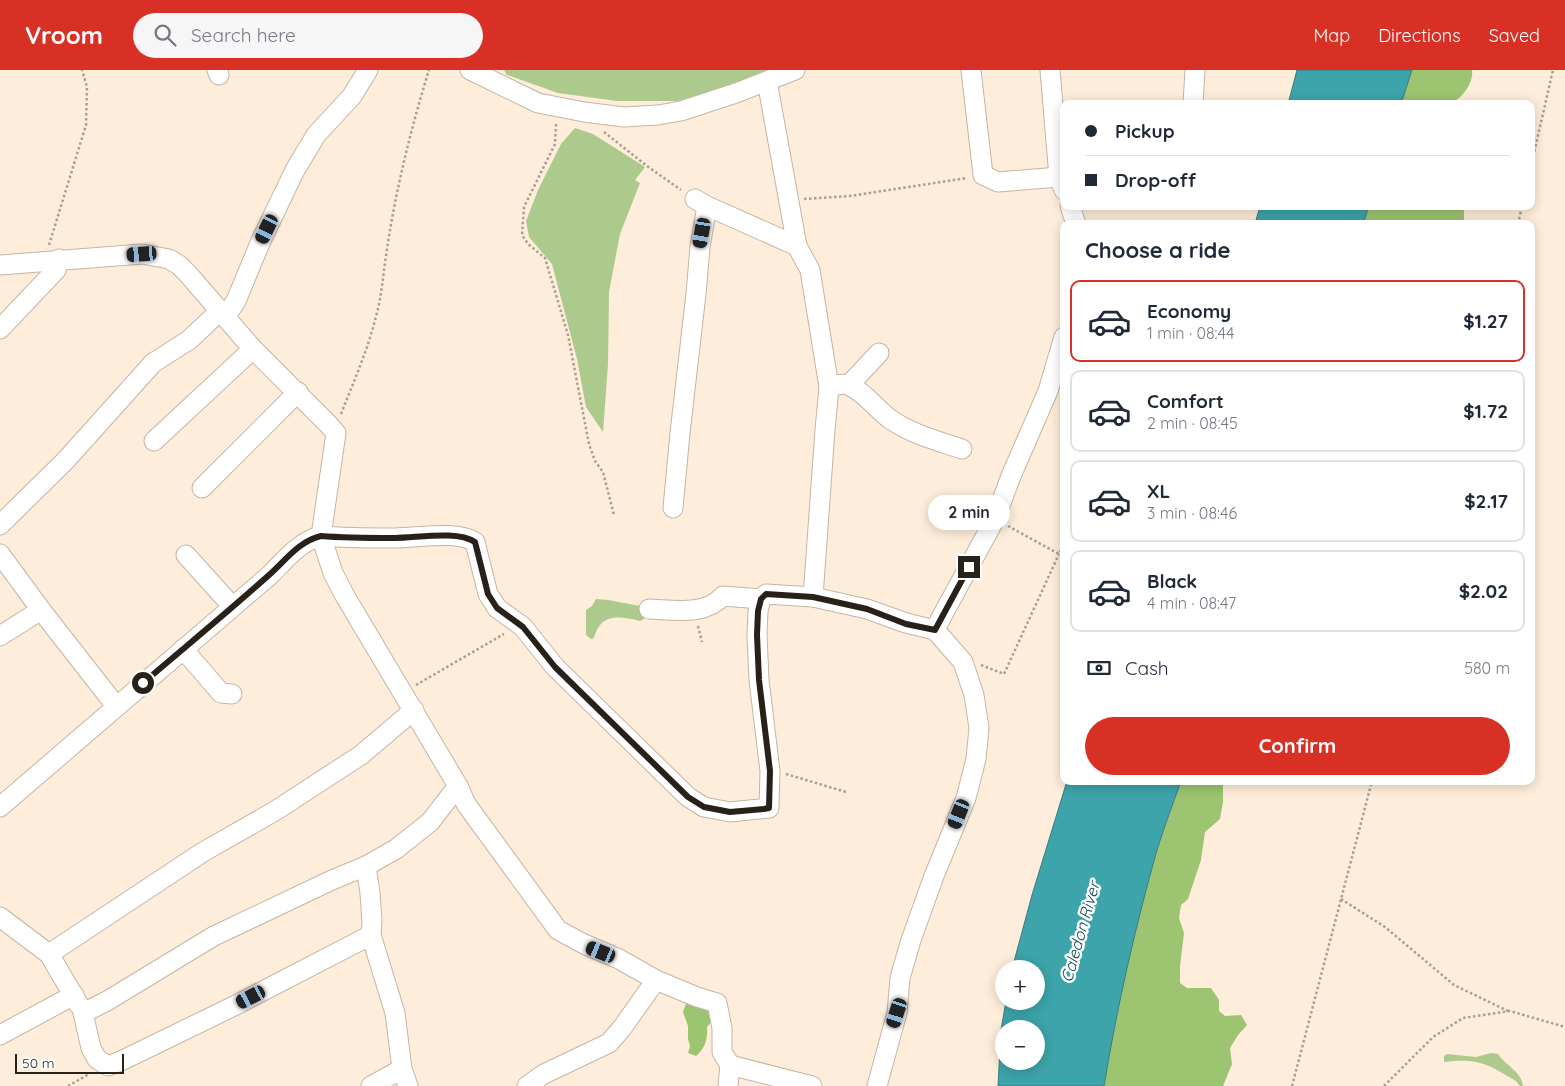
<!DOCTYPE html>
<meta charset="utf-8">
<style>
:root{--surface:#fff;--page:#f6f6f7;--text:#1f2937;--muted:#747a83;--line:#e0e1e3;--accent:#d93025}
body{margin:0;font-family:Quicksand,sans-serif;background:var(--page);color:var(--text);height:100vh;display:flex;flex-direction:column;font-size:19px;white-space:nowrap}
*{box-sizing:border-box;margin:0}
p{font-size:16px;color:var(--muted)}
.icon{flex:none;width:28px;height:28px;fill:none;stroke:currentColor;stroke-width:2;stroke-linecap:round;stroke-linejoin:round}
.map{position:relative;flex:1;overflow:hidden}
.side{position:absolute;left:1060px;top:150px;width:475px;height:565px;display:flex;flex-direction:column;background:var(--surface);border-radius:10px;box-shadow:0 2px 12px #0003}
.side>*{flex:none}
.top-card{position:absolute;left:1060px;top:30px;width:475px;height:110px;border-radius:10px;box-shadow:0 2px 12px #0003;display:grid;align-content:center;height:110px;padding:0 25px;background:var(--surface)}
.buttons{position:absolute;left:995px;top:890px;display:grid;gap:10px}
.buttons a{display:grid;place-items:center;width:50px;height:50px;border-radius:50%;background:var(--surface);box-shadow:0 2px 12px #0003;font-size:25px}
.scale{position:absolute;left:15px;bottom:12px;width:109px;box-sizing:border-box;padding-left:5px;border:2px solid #27211a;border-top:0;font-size:14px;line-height:18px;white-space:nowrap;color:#27211a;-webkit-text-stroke:4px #fdfdfd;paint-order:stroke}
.end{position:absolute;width:22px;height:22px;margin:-11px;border:6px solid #27211a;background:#fff;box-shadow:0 0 0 2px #fff}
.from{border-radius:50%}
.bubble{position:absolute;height:35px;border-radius:18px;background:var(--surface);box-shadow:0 2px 12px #0003;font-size:16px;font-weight:700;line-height:35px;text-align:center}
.car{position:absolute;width:15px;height:30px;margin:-15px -8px;border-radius:6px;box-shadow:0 0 4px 1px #0007;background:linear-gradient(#222 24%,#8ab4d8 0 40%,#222 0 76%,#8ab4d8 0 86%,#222 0)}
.top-card b{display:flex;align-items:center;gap:18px;height:48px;font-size:19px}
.top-card b+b{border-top:1px solid var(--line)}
.top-card i{width:12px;height:12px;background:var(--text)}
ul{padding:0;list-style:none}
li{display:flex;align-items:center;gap:15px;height:82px;margin:0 10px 8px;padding:0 15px;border:2px solid var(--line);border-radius:10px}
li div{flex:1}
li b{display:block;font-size:19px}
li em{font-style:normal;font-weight:700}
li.on{border-color:var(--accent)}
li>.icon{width:45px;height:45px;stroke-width:1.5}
h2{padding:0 25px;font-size:22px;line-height:60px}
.pay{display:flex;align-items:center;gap:12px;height:55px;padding:0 25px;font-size:19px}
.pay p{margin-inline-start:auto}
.action{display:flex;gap:10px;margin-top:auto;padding:10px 25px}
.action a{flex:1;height:58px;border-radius:30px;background:var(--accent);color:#fff;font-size:20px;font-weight:700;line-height:58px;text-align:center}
header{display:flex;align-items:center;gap:30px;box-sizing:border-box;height:70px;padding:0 25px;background:var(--accent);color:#fff}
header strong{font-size:24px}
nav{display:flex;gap:28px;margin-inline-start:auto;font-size:18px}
.search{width:350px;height:45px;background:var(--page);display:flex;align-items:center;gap:12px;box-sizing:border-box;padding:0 18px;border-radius:28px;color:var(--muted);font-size:19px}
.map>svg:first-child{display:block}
.green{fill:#abca8b}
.forest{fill:#9dc471}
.water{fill:#3ca4aa;stroke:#367d7f;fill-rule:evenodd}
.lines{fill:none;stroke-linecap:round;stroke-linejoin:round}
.minor-casing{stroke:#c4b5a3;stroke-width:21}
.path{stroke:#ab9e90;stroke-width:2.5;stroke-dasharray:2.5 2.5;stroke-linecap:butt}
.minor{stroke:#fff;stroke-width:19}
.route{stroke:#27211a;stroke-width:6}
.labels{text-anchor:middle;stroke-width:5;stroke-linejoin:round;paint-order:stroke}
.water-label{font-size:16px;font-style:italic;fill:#0e4b4f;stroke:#fdfdfd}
</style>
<header>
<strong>Vroom</strong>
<div class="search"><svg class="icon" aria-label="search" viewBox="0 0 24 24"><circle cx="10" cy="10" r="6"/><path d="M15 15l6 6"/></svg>Search here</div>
<nav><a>Map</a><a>Directions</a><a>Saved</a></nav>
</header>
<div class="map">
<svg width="1565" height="1016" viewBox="0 0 1565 1016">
<rect width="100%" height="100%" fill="#feedda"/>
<!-- green -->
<g class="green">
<path d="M504,0h268l-36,14 -59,17h-60l-59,-8 -51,-18z"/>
<path d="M575,58l18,6 52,33 -10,13 5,3 -20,51 -11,58 -1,72 -5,68 -17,-25 -9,-48 -25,-95 -23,-27 -3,-16 12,-31 23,-46z"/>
<path d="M596,529l12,1 43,8v7l-11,6c-22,-5 -39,-8 -46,17l-3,1 -5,-4v-25l6,-4z"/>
<path d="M1491,983l7,1c7,11 24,18 25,32h-3l-4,-5c-29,-17 -37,-23 -72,-19v-6l3,-2 29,3z"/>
</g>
<!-- forest -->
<g class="forest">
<path d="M1412,0h60c2,13 -11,30 -23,34 -7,2 -38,0 -48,0z"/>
<path d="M1369,136h95v18h-101z"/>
<path d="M1181,711h42v21l-3,17 -15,13 -4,28 -13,39 -7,6 -2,13 5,15 -4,33v17l7,5h24l8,12v11l6,5 16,-1 6,10 -9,10 -8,13 2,16 -9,22h-119c13,-79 31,-158 53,-236 7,-23 16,-46 24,-69z"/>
<path d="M693,930l17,11c2,8 2,11 -3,16 1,11 -2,22 -11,29l-8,-3 2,-7 -2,-7v-13l-5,-14 3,-8z"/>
</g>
<!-- water -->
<g class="water">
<path d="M1297,0h115l-11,34h-113z"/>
<path d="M1260,136h109l-6,18h-108z"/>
<path d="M1067,711h114c-8,23 -17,46 -24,69 -22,78 -40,157 -53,236h-106l3,-56 5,-29h30v-32h-24l20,-74zM1004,959h32v32h-32z"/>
</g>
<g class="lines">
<!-- minor casing -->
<g class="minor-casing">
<g id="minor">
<path d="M217,0l2,5"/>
<path d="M470,0l68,33 46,9 40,5 34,-2 23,-4 55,-18 59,-23"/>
<path d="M971,0l12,105 15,7 61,-5"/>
<path d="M1050,0l9,107 5,13"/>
<path d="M767,11l30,165 13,24 19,117 -4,43 -12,167"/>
<path d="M1193,34l2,-34"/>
<path d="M695,129l12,7 90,40"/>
<path d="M1070,136l6,18"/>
<path d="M0,195l142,-11 27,5 10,6 9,9 65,75 75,75 8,9 -15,103 12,37 12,23 113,190 8,18 92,126 26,14 35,15 37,21 41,17 20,6 5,25v24l8,13"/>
<path d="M225,247l11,-16 24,-58 35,-73 21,-35 36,-39 16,-26"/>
<path d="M0,259l56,-59 3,-11"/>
<path d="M849,315l30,-32"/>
<path d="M829,317c7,-2 13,-4 19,-2 17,7 28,24 42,34 21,15 48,22 72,30"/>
<path d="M154,371l99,-92"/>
<path d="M202,418l96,-96"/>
<path d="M673,438l7,-75 16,-139 4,-47 7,-41"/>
<path d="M0,455l66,-65 87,-97 36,-23 32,-30"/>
<path d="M0,484l41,56 75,96"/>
<path d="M186,485l46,51"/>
<path d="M649,539c25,1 56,7 74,-13l38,3"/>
<path d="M935,560l7,-14 53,-97 16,-43 37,-85 16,-54"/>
<path d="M0,566l41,-26"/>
<path d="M183,579l38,44 11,1"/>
<path d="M0,737l270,-232c15,-15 30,-34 51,-39 24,2 49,2 74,2 22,0 62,-8 80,4l13,52 9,14 26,19 32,40 133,130 16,10 26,5 39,-4 1,-37 -11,-91 -2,-45 1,-24 3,-12 5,-5 47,3 54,12 39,14 29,7 28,32 11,33 5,33 -3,31 -10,39 -32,78 -23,64 -11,38 -3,35 -20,73"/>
<path d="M366,796l4,27 2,29 -1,13 24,78 7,56 6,17"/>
<path d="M0,847l49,37 154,-102 72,-41 86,-56 53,-45"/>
<path d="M371,865l-135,70 -113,55 -15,6 -11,-7 -6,-11 -8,-35 24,-12 107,-65 118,-56 34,-14 30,-17 34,-27 28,-36"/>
<path d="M49,884l30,51"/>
<path d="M0,965l74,-40"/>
<path d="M371,1016l31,-17"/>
<path d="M527,1016l17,-12 65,-31 13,-15 34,-48"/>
<path d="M728,1016l2,-21 82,21"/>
</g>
</g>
<!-- path -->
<g class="path">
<path d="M556,54l-1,20 -31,63 -2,28 6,9 17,14 23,77 21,109 6,17 8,11 11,43"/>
<path d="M604,62l43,34 34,24"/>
<path d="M1531,96l22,-96"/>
<path d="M804,129l46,-3 117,-18"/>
<path d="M1518,154l4,-18"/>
<path d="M49,175l37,-120 1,-38 -5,-17"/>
<path d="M341,344c12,-31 26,-62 34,-94 7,-23 8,-47 12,-71 9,-60 24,-121 42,-179"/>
<path d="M1008,456l51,28 5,-10"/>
<path d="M698,556l4,16"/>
<path d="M981,595l23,9 55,-120"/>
<path d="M416,615l88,-51"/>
<path d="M786,704l60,18"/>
<path d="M1341,829l44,28 69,58 54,26"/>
<path d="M68,1016l21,-12"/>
<path d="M1292,1016l80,-305"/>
<path d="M1384,1016l49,-49 30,-19 47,-7 55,16"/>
</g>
<!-- minor -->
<use href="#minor" class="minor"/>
</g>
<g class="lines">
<!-- route -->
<path class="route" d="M143,613c42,-36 85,-71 126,-108 16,-14 30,-34 52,-39 24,2 49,2 74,2 22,0 62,-8 80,4l13,52 9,14 26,19 32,40 133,130 16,10 26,5 34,-3 5,-1 1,-37 -11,-91 -2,-45 1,-24 3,-12 5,-5 47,3 54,12 39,15 29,6 34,-63"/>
</g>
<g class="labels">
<!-- water labels -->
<g class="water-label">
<text transform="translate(1080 862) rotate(-74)" y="6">Caledon River</text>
</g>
</g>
</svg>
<div class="buttons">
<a>+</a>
<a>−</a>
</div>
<div class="scale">50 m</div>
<i class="end from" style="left:143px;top:613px"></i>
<i class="end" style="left:969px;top:497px"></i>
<div class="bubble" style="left:928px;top:425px;width:82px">2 min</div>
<i class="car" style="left:267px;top:159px;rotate:206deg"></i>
<i class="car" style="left:702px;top:163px;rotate:190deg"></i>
<i class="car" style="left:142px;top:184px;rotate:266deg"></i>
<i class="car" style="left:959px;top:744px;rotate:202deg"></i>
<i class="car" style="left:601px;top:882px;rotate:292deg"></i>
<i class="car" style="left:251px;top:927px;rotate:243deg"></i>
<i class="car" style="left:897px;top:943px;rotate:198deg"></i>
<div class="top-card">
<b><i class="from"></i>Pickup</b>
<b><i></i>Drop-off</b>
</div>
<section class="side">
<h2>Choose a ride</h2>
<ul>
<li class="on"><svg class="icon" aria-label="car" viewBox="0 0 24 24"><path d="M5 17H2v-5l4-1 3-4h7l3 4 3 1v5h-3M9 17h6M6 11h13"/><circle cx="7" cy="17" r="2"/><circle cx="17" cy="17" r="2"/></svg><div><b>Economy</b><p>1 min · 08:44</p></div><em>$1.27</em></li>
<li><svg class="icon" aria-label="car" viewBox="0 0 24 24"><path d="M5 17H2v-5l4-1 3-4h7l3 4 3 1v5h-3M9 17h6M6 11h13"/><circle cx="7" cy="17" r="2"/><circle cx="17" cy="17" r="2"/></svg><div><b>Comfort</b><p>2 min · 08:45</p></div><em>$1.72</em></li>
<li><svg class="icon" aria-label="car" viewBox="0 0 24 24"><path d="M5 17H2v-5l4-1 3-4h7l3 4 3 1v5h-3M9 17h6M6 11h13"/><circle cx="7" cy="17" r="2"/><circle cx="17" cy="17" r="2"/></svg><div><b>XL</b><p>3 min · 08:46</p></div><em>$2.17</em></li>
<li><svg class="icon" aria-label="car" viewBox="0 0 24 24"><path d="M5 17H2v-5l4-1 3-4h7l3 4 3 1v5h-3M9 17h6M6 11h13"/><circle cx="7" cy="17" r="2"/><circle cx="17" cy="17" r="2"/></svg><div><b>Black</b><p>4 min · 08:47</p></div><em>$2.02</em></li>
</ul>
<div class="pay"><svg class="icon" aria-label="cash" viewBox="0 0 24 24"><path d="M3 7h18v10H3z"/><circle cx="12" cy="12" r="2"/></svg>Cash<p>580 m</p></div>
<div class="action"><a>Confirm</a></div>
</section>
</div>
